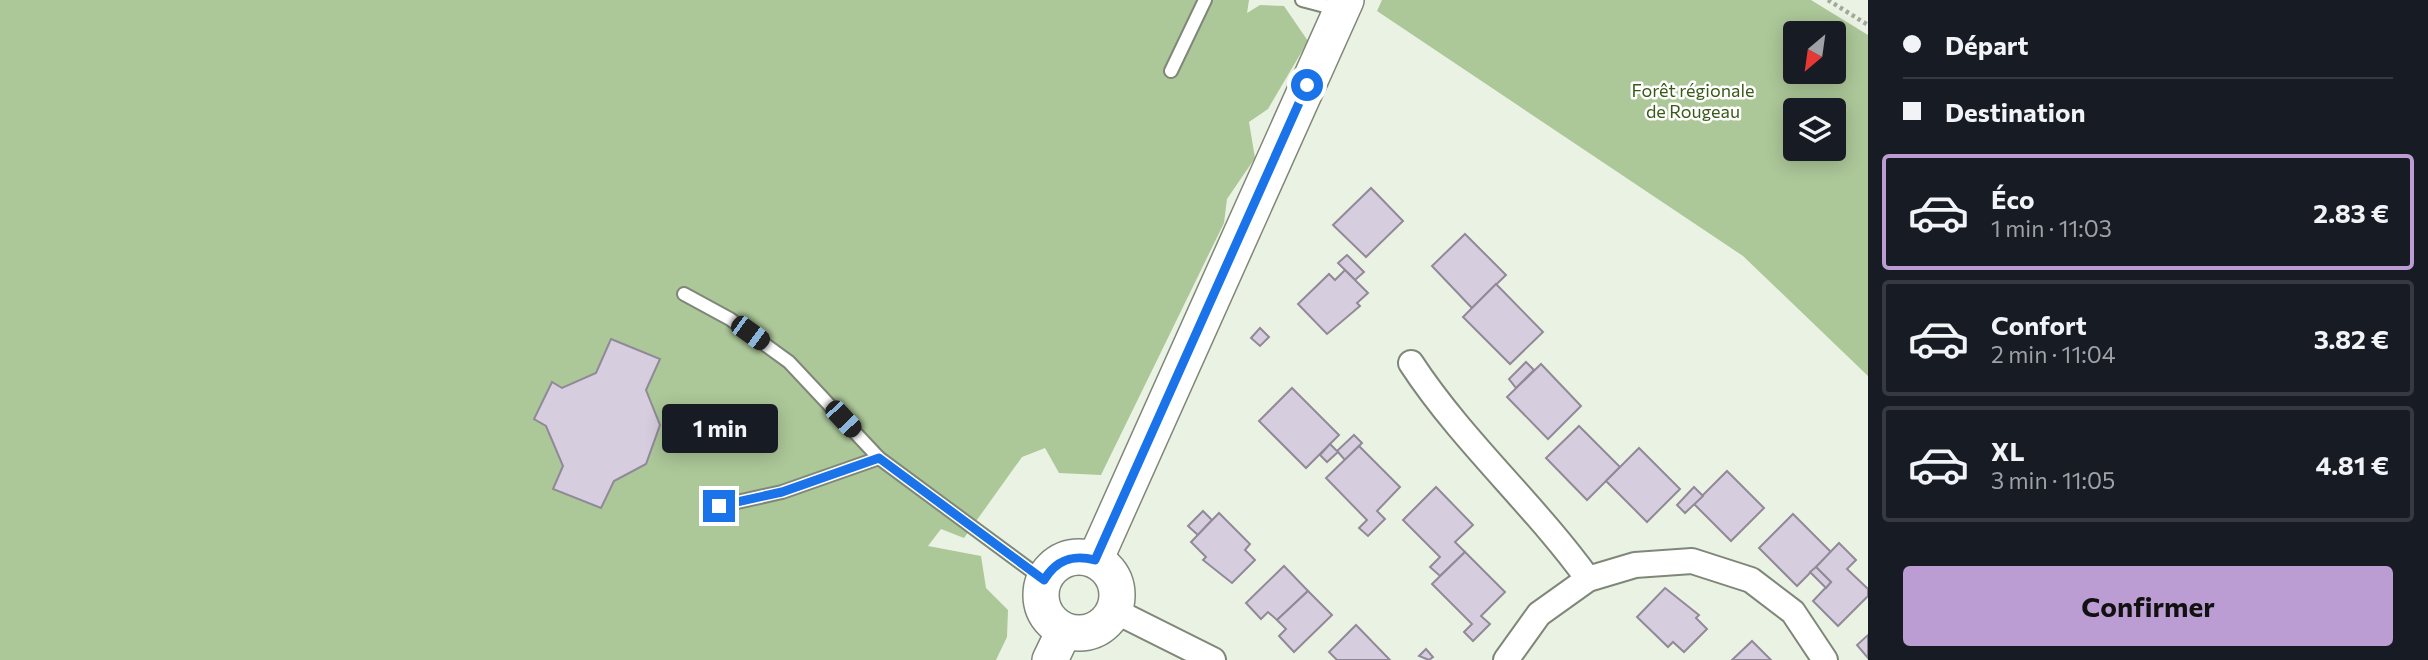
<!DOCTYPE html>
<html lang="fr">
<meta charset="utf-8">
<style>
:root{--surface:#171b24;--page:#20242c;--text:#f1f3f6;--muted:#9ea1a6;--line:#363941;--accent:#bb9dd3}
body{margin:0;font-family:Commissioner,sans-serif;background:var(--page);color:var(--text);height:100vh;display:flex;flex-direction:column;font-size:26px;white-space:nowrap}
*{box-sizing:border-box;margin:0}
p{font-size:23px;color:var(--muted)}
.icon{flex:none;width:38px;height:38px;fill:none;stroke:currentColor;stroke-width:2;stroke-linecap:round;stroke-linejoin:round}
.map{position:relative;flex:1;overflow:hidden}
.panel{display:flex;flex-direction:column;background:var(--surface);width:560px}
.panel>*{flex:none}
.top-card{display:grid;align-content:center;height:154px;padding:0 35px;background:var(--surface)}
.needle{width:46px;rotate:209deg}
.tools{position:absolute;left:1783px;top:21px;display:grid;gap:14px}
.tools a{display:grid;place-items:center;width:63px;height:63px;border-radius:7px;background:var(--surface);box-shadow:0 4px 18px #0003;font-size:35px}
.end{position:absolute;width:32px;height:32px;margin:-16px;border:9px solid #1a73e8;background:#fff;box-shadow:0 0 0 4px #fff}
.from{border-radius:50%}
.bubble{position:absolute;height:49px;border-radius:7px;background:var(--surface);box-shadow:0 4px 18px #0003;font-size:23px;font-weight:700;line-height:49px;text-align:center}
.car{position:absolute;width:21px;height:42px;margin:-21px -10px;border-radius:9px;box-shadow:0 0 5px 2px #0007;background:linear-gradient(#222 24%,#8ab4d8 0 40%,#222 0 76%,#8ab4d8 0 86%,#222 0)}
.top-card b{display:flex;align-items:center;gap:24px;height:66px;font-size:26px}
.top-card b+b{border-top:2px solid var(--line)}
.top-card i{width:18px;height:18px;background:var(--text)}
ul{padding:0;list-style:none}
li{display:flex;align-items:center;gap:21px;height:116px;margin:0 14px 10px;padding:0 21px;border:4px solid var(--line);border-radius:7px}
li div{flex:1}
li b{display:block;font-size:26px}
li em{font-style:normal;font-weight:700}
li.current{border-color:var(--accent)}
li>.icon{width:63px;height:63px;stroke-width:1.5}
.button{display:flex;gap:14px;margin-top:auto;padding:14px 35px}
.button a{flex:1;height:80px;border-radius:7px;background:var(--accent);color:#111;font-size:28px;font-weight:700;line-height:80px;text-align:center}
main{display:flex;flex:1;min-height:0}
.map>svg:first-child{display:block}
.green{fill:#acc798;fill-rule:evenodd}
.building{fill:#d6cede;stroke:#918998;stroke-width:2}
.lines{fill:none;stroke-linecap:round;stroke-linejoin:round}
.lane-casing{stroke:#7f8779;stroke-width:16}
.street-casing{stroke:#7f8779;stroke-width:28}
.secondary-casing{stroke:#7f8779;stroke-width:38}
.path{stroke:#a1a99c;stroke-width:4.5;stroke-dasharray:3.5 3.5;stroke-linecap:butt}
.lane{stroke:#fff;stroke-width:12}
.street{stroke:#fff;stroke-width:24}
.secondary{stroke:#fff;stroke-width:35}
.route{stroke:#1a73e8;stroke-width:9}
.labels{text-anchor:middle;stroke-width:5;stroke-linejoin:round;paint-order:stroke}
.park-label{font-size:18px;fill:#395a17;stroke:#fff}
</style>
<main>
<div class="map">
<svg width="1868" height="660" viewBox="0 0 1868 660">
<rect width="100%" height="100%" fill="#eaf3e3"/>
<!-- green -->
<g class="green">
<path d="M0,0h1249l-2,13 13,-8 24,1 24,35 -40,68 -19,13 6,36 -28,41 -3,24 -123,252 -42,-2 -14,-25 -23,9 -58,81 -23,-9 -13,17 53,10 5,32 22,22 -1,27 -11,23h-996z"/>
<path d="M1382,0h429l57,35v341l-125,-120 -366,-245zM1796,33h38v39h-38zM1796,110h38v39h-38z"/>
</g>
<!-- building -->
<g class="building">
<path d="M1371,188l32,33 -37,36 -33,-32z"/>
<path d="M1465,234l41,41 -34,33 -40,-42z"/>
<path d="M1347,255l17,17 -9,8 -17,-17z"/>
<path d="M1345,270l23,23 -11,10 3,3 -33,28 -29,-30 31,-30 6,6z"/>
<path d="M1496,284l47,48 -33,32 -47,-47z"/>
<path d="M1260,328l9,9 -9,9 -9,-8z"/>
<path d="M611,339l49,20 -14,31 14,35 -14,39 -32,17 -13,27 -48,-19 10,-23 -17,-40 -12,-7 18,-37 10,6 34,-15z"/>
<path d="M1526,362l8,8 -18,18 -7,-9z"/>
<path d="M1541,364l40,42 -33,33 -41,-42z"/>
<path d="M1292,388l47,47 -33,33 -47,-47z"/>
<path d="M1579,426l41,41 -33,33 -41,-42z"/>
<path d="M1354,435l8,8 -17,17 -8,-9z"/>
<path d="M1330,444l8,8 -11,10 -7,-7z"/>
<path d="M1359,446l41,41 -23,24 8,8 -17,17 -9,-8 8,-8 -41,-42z"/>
<path d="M1639,448l41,41 -33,33 -41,-41z"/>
<path d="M1727,471l37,37 -33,33 -37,-37z"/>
<path d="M1436,487l37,38 -18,17 10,10 -25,24 -10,-9 10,-10 -37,-37z"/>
<path d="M1694,487l9,9 -18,17 -8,-8z"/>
<path d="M1203,511l9,9 -14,15 -10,-9z"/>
<path d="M1219,513l31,31 -5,6 10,10 -23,23 -29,-23 3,-3 -15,-15z"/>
<path d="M1793,514l38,38 -34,34 -38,-38z"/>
<path d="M1839,543l17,17 -9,9 21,20v7l-30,30 -25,-25 18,-19 -15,-15z"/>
<path d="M1465,552l40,40 -24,24 9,8 -17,17 -9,-9 8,-8 -40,-40z"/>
<path d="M1284,566l24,25 -31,29 -9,-8 -7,7 -15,-16z"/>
<path d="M1816,567l15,15 -5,6 -16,-16z"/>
<path d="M1665,588l34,27 -3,3 11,11 -23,23 -11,-10 -5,5 -31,-30z"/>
<path d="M1308,591l24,24 -38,37 -15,-16 7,-7 -9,-9z"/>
<path d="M1356,625l34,35h-53l-8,-8z"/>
<path d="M1868,635v23l-11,-13z"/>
<path d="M1752,641l19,19h-39z"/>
<path d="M1426,649l7,8 -4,3 -10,-4z"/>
</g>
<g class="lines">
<!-- lane casing -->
<g class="lane-casing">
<g id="lane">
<path d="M1302,0l38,10"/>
<path d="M1171,71l34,-71"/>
<path d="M684,294l46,25 59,43 90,96 165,122"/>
<path d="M719,506l63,-14 97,-34"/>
</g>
</g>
<!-- street casing -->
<g class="street-casing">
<g id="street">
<path d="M1411,363c51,78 122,140 177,216"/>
<path d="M1115,611l98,49"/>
<path d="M1506,660l33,-46 49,-35 47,-14 57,-4 59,19 42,32 32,48"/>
</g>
</g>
<!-- secondary casing -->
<g class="secondary-casing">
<g id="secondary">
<circle cx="1079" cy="595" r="38"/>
<path d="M1095,560l251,-560"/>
<path d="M1050,660l14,-29"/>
</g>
</g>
<!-- path -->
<path class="path" d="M1828,0l40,25"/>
<!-- lane -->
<use href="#lane" class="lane"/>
<!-- street -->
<use href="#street" class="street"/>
<!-- secondary -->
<use href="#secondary" class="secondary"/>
</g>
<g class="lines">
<!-- route -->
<path class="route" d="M719,506l63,-14 97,-34 165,122c12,-20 28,-26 51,-20l212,-475"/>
</g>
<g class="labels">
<!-- park labels -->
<g class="park-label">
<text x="1693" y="97">Forêt régionale<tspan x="1693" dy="21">de Rougeau</tspan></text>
</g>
</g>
</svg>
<div class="tools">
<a><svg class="needle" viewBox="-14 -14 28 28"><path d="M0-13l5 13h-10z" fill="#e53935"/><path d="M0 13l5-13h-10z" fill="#9ea1a6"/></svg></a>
<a><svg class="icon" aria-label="layers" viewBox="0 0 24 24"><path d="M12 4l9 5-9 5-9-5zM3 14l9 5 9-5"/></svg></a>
</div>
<i class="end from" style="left:1307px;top:85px"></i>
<i class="end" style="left:719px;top:506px"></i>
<div class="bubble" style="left:662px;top:404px;width:116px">1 min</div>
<i class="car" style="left:750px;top:333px;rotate:126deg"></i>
<i class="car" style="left:843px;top:419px;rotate:137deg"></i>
</div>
<section class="panel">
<div class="top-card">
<b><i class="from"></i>Départ</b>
<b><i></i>Destination</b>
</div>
<ul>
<li class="current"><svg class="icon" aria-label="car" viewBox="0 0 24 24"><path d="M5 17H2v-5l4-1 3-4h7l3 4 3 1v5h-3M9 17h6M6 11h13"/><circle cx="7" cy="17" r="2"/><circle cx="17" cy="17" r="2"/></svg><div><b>Éco</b><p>1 min · 11:03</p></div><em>2.83 €</em></li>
<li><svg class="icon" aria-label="car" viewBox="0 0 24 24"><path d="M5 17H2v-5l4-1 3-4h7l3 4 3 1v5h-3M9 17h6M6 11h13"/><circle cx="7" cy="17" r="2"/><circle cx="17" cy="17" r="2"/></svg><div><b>Confort</b><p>2 min · 11:04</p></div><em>3.82 €</em></li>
<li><svg class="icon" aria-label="car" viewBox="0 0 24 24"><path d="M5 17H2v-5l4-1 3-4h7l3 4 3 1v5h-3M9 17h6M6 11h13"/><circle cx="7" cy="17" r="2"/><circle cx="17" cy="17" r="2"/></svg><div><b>XL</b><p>3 min · 11:05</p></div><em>4.81 €</em></li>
</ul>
<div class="button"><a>Confirmer</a></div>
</section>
</main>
